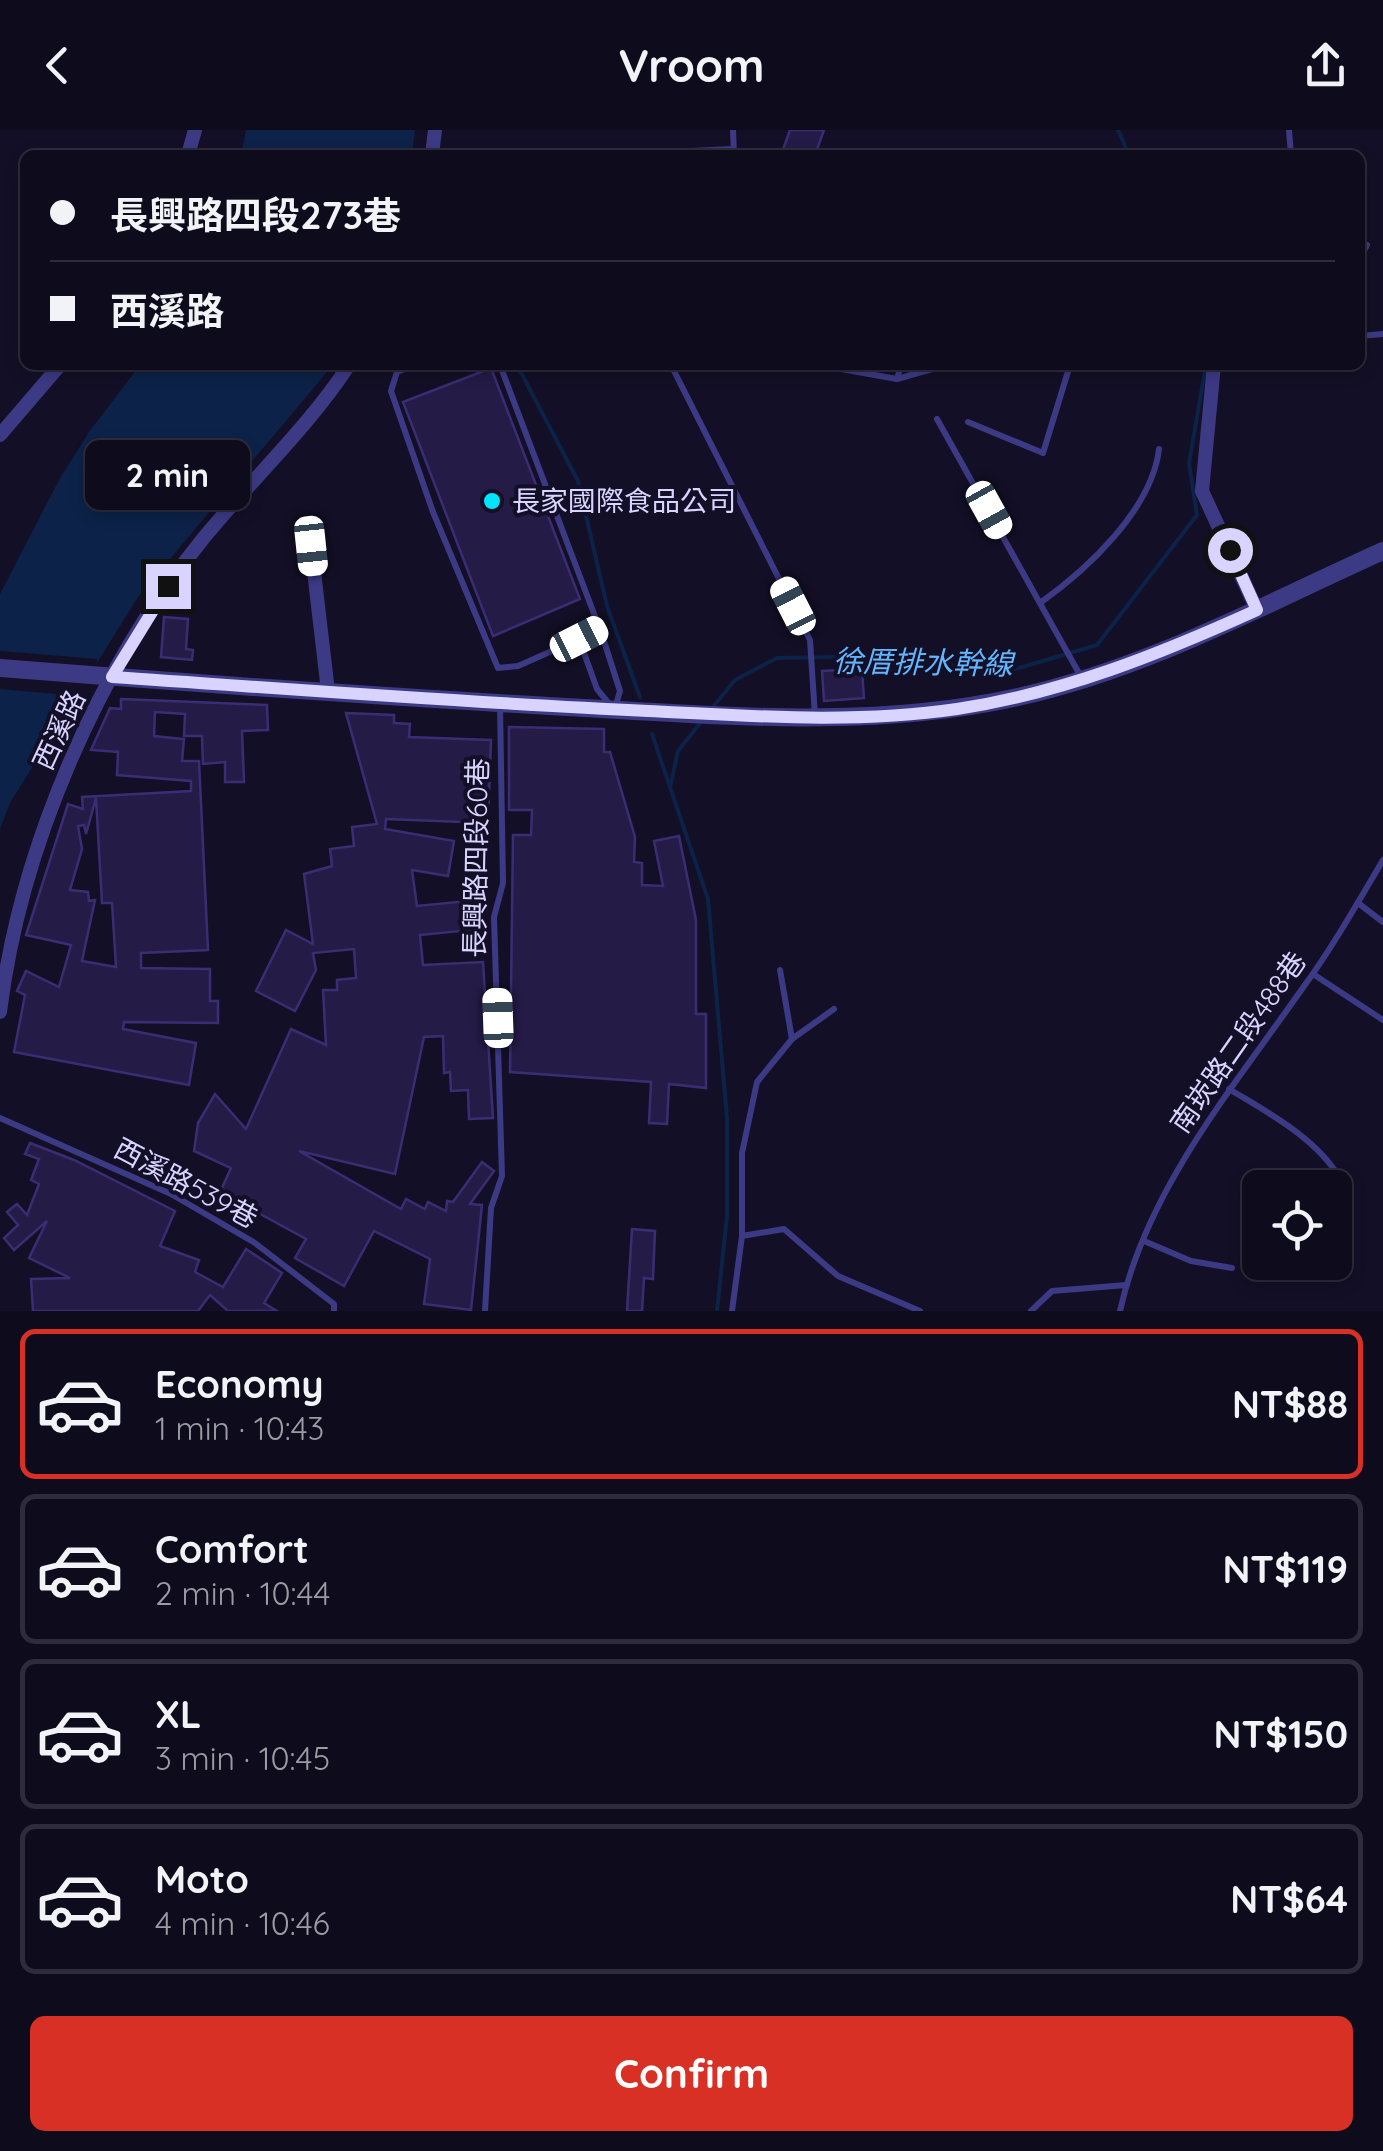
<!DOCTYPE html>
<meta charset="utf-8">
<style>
:root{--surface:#0e0b1c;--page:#1c1929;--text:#f1f3f6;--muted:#9b9ba3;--line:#2e2b3b;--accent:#d93025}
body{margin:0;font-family:Quicksand,"Noto Sans TC",sans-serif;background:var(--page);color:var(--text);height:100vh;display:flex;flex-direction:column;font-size:38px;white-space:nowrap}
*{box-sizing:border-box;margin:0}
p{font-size:32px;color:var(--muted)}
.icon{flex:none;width:55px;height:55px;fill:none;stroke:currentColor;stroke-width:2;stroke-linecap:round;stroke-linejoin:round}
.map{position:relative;height:1181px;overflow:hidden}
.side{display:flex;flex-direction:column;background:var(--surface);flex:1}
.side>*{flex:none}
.guide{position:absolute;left:20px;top:20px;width:1345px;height:220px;border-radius:15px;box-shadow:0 5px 15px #0003,0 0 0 2px var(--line);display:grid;align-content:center;height:220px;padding:0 30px;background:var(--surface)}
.buttons{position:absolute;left:1242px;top:1040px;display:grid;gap:20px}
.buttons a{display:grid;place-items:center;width:110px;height:110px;border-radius:15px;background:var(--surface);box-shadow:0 5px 15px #0003,0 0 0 2px var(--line);font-size:50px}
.end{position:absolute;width:45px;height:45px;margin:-22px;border:12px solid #d9d4ff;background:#111;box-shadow:0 0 0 5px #111}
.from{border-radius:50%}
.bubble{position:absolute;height:70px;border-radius:15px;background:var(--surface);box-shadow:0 5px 15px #0003,0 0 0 2px var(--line);font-size:32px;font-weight:700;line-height:70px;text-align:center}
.car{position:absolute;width:30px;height:60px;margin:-30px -15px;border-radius:12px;box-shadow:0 0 8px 2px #0007;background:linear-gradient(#fff 24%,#345 0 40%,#fff 0 76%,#345 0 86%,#fff 0)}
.guide b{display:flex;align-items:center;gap:35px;height:95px;font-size:38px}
.guide b+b{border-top:2px solid var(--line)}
.guide i{width:25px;height:25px;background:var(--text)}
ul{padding:18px 0 0;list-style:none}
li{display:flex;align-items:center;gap:30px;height:150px;margin:0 20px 15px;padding:0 10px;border:5px solid var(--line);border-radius:15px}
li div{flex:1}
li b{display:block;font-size:38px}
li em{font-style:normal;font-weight:700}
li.selected{border-color:var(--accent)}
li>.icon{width:90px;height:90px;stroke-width:1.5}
.primary-button{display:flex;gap:20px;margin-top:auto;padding:20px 30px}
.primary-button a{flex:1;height:115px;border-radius:15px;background:var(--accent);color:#fff;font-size:40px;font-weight:700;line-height:115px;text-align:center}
header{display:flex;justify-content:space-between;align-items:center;height:130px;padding:0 30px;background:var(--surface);font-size:45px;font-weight:700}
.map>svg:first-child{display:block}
.water{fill:#0c2248}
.pier{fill:#130f26}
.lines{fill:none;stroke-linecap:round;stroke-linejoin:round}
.stream{stroke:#0c2248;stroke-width:4}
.building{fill:#241b47;stroke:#3b2d73;stroke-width:2.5;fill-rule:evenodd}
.service{stroke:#3d3a85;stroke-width:6}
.minor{stroke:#3d3a85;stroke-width:14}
.tertiary{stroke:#3d3a85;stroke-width:18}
.route{stroke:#d9d4ff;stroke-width:12}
.poi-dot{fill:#00e5ff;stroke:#130f26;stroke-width:4}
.labels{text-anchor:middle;stroke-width:8;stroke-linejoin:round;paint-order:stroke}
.poi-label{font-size:28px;fill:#d9d4ff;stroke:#130f26;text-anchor:start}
.street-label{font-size:28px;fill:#d9d4ff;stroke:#130f26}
.water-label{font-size:30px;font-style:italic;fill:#62b6ff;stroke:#130f26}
</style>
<header><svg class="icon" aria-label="back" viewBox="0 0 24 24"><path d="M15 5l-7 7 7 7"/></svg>Vroom<svg class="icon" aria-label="share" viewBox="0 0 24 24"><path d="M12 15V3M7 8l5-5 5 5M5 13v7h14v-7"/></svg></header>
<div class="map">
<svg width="1383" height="1181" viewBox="0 0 1383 1181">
<rect width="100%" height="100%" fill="#130f26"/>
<!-- water -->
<g class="water">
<path d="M246,0h169l-3,25h-171z"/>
<path d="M140,235h193l-195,232 -128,206 -10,26v-235l59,-114 30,-48z"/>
</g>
<!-- pier -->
<path class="pier" d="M0,521l97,8 -1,13 -15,24 -81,-7z"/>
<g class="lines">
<!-- stream -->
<g class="stream">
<path d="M1118,0l11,25"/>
<path d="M517,235l61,116 29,125 33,91"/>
<path d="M713,577l22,-27 42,-22 57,-1 178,13 85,-25 100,-130 -8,-52 17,-98"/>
<path d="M652,604l56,165 19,219v98l-10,95"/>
<path d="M670,658l8,-37 23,-29"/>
</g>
</g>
<!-- building -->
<g class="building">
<path d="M790,0h34l-9,25h-34z"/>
<path d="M491,238l89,231 -87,37 -90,-234z"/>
<path d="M164,487l24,2 -2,30 7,1 -1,10 -31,-3z"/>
<path d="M862,539l2,29 -40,3 -2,-30z"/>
<path d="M121,569l146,6 1,25 -26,1 2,51h-19v-20l-22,2 -1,-28h-18l1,-22 -30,-2 -1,24 30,3 -2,22h17l9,189 -67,3v15l69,1v32h8v22l-94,-1 -1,7 73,14 -7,42 -175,-33 11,-57 -8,-4 9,-20 33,16 12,-42 -45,-10 42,-131 15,5 -1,-12 109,-6v-10l-74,-6 1,-23 -27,-2 19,-42 11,1zM96,668l6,105h10l4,64 -34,-6 13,-61 -6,1 -1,-9 -18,-2 12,-41 -4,-23 6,-1 2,9z"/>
<path d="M346,583l48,2v8l16,1 -1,13 82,3 -3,83 -102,-4 -1,10 69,12 -6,35 -36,-6 5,36 61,-6 3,29 -61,6 3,30 60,-3 10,156 -24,1 -1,-29 -17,1 -1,-19 -6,1 -1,-37 -19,1 -29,137 -96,-23 102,58 5,-10 19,10 3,-7 18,9 1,-10 6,1 29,-40 12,9 -24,33 12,1 -11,105 -47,-6 6,-45 -56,-28 -30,55 -49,-28 11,-19 -86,-47 11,-24 -37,-17 4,-28 17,-29 31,35 45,-100 35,16 -3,-55h14v-10l19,-2 -2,-29 -41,4 3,17 -21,41 -39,-20 30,-61 27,14 -9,-70 28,-8 -2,-17 24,-3 -2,-19 25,-3z"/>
<path d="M509,597l95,2v23h6l25,85 -1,25 8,1v22l21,1 -9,-45 25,-5 17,84v94h10v74l-37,-4 -2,40 -18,-1 2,-41 -141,-10 3,-237h18l1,-25h-23z"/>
<path d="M30,1013l44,17 101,51 -15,35 39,14 -4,12 28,15 23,-38 36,24 -18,30 13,8h-49l-18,-16 -12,16h-165l-2,-32 39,-1 -41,-20 18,-37 -33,29 -10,-12 14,-13 -11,-13 10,-8 10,11 12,-31 -8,-4 8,-21 -14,-5z"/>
<path d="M632,1099l23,2 -2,48 -9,-1 -2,33h-15z"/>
</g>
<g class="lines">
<!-- service -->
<g class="service">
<path d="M733,0l1,25"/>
<path d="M1289,0l2,25"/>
<path d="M609,25l124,-6"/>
<path d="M1360,128l7,-13"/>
<path d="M1360,206l23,-2"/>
<path d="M415,235l-18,7 -6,19 42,121 65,156 20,-2 61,-27 18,50 13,16"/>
<path d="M500,235l102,270 18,56 -5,17"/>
<path d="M671,235l139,275 5,76"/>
<path d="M819,235l78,14 49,-14"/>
<path d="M897,249l4,-14"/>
<path d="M937,289l143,256"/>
<path d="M968,292l75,31 27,-88"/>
<path d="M1040,473c48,-34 112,-94 119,-154"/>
<path d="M579,509l21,-11"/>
<path d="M1358,773l25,19"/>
<path d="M780,840l12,69 42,-30"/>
<path d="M1313,844l70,46"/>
<path d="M1229,959c40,24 89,50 112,91l-6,23"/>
<path d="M0,988l171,76 84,49 79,61v7"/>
<path d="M742,1106v-83l15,-71 35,-43"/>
<path d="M1144,1111l47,20 41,7"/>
<path d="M485,1181l6,-103 11,-32 -8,-259 9,-34 -3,-177"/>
<path d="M732,1181l10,-75 42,-7 54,47 82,35"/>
<path d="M1031,1181l21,-20 74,-6"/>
<path d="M1120,1181c27,-122 112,-222 182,-322 30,-41 55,-85 81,-129"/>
</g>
<!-- minor -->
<g class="minor">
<path d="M188,25l7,-25"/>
<path d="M432,25l3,-25"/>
<path d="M1214,235l-12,126 55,119"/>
<path d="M0,305l60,-70"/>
<path d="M311,416l17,145"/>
<path d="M0,882c20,-163 98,-344 202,-472 48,-59 105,-111 147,-175"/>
</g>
<!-- tertiary -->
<path class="tertiary" d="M0,538c188,15 377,28 566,39 151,8 303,23 452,-10 130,-29 245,-92 365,-146"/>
</g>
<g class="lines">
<!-- route -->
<path class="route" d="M168,456l-56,91c179,12 357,26 536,34 103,5 206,13 309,-2 106,-16 203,-55 300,-99l-27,-60"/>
</g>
<!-- markers -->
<circle class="poi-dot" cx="492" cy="371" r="10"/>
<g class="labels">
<!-- poi labels -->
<g class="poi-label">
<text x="512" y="381">長家國際食品公司</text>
</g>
<!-- street labels -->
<g class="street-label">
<text transform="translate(59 600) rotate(-65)" y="10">西溪路</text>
<text transform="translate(476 728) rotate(-89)" y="10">長興路四段60巷</text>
<text transform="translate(1238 912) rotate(-55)" y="10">南崁路二段488巷</text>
<text transform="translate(186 1053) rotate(28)" y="10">西溪路539巷</text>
</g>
<!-- water labels -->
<g class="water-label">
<text transform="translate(923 533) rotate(1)" y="10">徐厝排水幹線</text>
</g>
</g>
</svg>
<div class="buttons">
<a><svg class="icon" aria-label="locate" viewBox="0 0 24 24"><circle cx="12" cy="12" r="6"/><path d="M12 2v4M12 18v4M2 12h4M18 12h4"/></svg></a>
</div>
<i class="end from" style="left:1230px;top:420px"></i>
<i class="end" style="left:168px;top:456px"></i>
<div class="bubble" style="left:85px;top:310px;width:165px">2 min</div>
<i class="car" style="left:989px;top:380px;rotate:151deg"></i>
<i class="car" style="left:311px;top:416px;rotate:174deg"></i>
<i class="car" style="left:793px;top:476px;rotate:333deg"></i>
<i class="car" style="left:579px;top:509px;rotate:63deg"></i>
<i class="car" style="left:498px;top:888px;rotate:358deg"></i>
<div class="guide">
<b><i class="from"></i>長興路四段273巷</b>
<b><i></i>西溪路</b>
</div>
</div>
<section class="side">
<ul>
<li class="selected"><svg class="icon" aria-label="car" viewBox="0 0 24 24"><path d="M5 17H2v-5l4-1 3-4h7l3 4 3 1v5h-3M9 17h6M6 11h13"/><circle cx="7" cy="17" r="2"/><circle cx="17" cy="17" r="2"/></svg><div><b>Economy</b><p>1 min · 10:43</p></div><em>NT$88</em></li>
<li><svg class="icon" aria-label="car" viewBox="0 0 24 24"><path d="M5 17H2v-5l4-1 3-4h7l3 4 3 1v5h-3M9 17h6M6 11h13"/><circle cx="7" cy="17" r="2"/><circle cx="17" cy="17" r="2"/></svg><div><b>Comfort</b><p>2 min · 10:44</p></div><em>NT$119</em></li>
<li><svg class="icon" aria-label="car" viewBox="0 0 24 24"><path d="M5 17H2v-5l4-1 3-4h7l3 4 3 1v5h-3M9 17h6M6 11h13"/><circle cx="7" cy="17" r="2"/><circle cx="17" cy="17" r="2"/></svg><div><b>XL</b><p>3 min · 10:45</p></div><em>NT$150</em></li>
<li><svg class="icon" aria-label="car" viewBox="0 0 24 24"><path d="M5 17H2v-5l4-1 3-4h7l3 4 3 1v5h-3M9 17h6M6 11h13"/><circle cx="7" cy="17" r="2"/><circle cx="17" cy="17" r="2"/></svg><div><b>Moto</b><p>4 min · 10:46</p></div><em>NT$64</em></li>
</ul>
<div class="primary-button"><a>Confirm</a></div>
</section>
